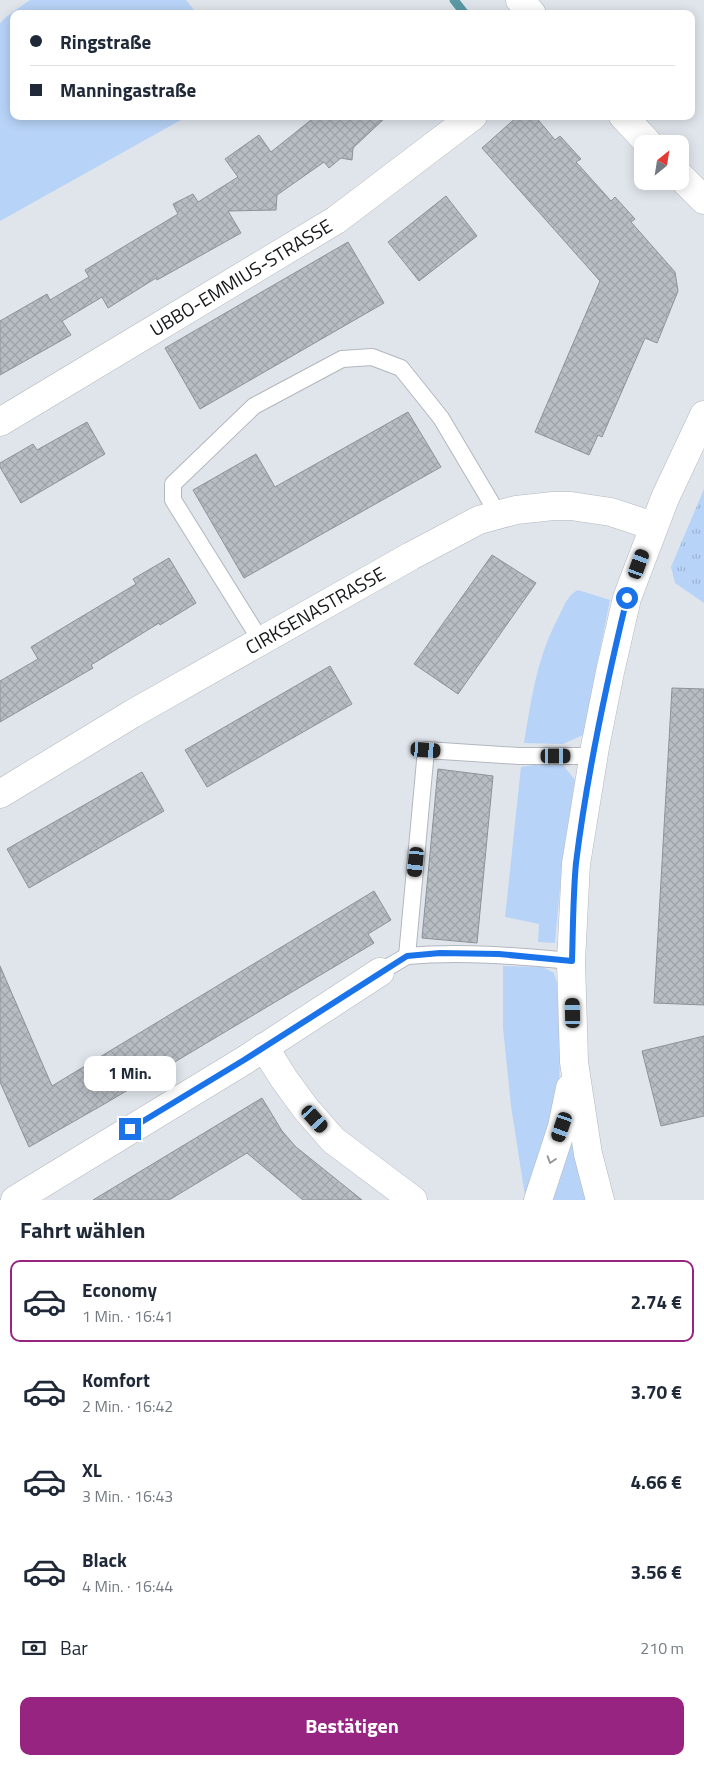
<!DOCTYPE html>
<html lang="de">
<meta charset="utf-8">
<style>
:root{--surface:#fff;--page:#f6f6f7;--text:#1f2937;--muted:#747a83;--line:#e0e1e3;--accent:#982481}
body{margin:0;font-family:"Titillium Web",sans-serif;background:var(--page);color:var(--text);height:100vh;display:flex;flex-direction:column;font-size:19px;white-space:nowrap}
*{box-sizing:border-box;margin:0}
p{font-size:16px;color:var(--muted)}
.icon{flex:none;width:28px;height:28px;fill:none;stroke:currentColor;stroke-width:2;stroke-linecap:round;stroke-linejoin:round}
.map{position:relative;height:1200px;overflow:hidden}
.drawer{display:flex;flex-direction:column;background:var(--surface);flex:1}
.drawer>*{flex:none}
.hud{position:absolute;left:10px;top:10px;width:685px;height:110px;border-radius:10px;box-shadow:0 2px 12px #0003;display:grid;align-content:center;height:110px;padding:0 20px;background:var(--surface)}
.needle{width:32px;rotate:30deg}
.buttons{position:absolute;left:634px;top:135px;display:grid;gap:10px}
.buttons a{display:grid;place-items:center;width:55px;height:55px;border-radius:10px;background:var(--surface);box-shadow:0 2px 12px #0003;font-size:25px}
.end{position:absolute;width:22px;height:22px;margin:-11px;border:6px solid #1a73e8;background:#fff;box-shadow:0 0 0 2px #fff}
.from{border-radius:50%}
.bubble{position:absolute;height:35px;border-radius:10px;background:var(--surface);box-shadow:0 2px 12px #0003;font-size:16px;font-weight:700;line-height:35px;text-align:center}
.car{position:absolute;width:15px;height:30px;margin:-15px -8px;border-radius:6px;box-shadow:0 0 4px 1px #0007;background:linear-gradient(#222 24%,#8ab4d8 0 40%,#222 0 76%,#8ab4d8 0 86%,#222 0)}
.hud b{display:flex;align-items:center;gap:18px;height:48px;font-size:19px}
.hud b+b{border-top:1px solid var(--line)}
.hud i{width:12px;height:12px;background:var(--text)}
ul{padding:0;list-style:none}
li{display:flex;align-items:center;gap:15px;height:82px;margin:0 10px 8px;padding:0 10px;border:2px solid transparent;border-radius:10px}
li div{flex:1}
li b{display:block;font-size:19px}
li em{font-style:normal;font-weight:700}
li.current{border-color:var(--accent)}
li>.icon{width:45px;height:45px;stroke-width:1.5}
h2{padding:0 20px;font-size:22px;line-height:60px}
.pay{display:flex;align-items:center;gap:12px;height:55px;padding:0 20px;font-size:19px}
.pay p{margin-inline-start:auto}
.cta{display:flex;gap:10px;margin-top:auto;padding:10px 20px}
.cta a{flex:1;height:58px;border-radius:10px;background:var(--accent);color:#fff;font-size:20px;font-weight:700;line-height:58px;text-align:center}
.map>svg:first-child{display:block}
.grass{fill:#b7d3f7}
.park{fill:url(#park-tufts)}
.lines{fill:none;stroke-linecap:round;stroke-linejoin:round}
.stream{stroke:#599aa5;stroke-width:9}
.building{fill:url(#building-cross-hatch);stroke:#8d9298}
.service-casing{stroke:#b2b7be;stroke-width:18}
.minor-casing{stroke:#b2b7be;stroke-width:29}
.tertiary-casing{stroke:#b2b7be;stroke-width:29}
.service{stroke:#fff;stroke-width:16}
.minor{stroke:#fff;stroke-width:28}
.tertiary{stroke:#fff;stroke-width:28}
.oneway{stroke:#969798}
.route{stroke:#1a73e8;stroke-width:6}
.labels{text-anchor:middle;stroke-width:4.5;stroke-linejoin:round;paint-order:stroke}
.street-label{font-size:19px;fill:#151719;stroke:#fff}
</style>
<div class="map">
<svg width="704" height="1200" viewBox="0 0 704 1200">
<defs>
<pattern id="park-tufts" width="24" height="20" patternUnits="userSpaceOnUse" patternTransform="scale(1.25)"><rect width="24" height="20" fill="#b7d3f7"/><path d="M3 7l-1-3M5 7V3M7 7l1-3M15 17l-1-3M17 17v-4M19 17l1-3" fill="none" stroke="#9cb4d3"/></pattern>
<pattern id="building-cross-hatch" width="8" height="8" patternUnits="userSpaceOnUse" patternTransform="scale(1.25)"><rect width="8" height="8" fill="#b8bdc4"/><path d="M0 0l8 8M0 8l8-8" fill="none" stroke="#9da2a8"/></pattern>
</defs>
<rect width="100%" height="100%" fill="#e0e5ec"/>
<!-- grass -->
<g class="grass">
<path d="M30,0h156l11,14h-183v102h174l-188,105v-198l6,-6z"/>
<path d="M578,590l32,10 -27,135 -20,9 -39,-1c8,-48 13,-86 36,-129 5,-10 8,-19 18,-24z"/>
<path d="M560,761l15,19 -12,75 -8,88 -17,-1 1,-18 -34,-7 16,-150z"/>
<path d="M503,966l40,1 11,6 3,10 3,74 -1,36 -34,103 -14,-90 -8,-78z"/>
<path d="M570,1125l22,75h-47z"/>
</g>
<!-- park -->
<path class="park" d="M704,489v114l-29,-20 -4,-16z"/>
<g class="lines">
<!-- stream -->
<path class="stream" d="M454,0l11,14"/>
</g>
<!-- building -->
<g class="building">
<path d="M316,116h71l-34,32 -1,12 -11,-2 -12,10 -5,-6 -47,33 -1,15 -48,1 13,22 -84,47 -1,-2 -48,30 -6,-11 -40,24 9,14 -71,40v-54l47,-27 3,6 39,-23 -4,-7 93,-56 -5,-10 20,-10 5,8 40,-25 -13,-18 34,-24 12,17z"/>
<path d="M518,116h17l20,24 5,-4 21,23 -5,3 35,39 4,-4 20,22 -4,3 44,50 3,19 -21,52 -12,-5 -43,99 -4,-2 -9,20 -54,-23 65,-151 -118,-133z"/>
<path d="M446,196l31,40 -58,45 -31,-39z"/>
<path d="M348,242l36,61 -184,106 -35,-61z"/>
<path d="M408,412l33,55 -197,111 -51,-88 63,-36 19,33z"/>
<path d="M87,422l18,32 -84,49 -21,-36v-4l33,-19 4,6z"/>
<path d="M492,555l44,28 -78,111 -44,-30z"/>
<path d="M169,558l27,45 -36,22 -1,-2 -68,42 2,3 -93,54v-41l38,-22 -7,-12 105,-63 -3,-5z"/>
<path d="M330,666l22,38 -145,83 -22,-37z"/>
<path d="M672,688l32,1v316l-50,-2z"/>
<path d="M438,769l55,7 -16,167 -55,-5z"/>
<path d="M142,772l22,39 -135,77 -22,-39z"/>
<path d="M374,891l17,29 -23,14 6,9 -268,160 -77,44 -29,-65v-116l52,120z"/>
<path d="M704,1036v80l-43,10 -19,-75z"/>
<path d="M262,1098l20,33 14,16 66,53h-59l-56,-47 -78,47h-76z"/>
</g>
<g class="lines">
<!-- service casing -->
<g class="service-casing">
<g id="service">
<path d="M261,641l-88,-141v-16l81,-78 88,-47 30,-2 29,11 40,50 57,96"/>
<path d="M407,956c55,-5 109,0 164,5"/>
<path d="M380,972l27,-16 19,-206 93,6h74"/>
</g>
</g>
<!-- minor casing -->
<g class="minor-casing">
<g id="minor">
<path d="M520,0l12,14"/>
<path d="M623,116l26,28"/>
<path d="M680,176l24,24"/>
<path id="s1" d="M0,422l336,-202 137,-104"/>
<path id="s2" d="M0,794l132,-80 279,-158 68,-36 37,-10 37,-4h18l40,6 42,14"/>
<path d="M264,1047l20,32 22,30 27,31 80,60"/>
<path d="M15,1200l230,-140 135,-88"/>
</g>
</g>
<!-- tertiary casing -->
<g class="tertiary-casing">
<g id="tertiary">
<path d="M538,1200l24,-73 8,-39"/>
<path d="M600,1200l-12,-46 -14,-92 -3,-101 5,-97 19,-117 15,-75 17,-74 38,-100 39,-83"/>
</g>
</g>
<!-- service -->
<use href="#service" class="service"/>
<!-- minor -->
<use href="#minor" class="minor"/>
<!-- tertiary -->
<use href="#tertiary" class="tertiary"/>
</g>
<!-- one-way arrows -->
<defs><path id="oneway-chevron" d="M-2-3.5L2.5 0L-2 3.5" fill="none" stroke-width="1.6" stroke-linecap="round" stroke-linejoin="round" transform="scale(1.25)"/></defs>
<use class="oneway" href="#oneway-chevron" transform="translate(551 1160) rotate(108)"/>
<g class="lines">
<!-- route -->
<path class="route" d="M130,1129l114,-69 163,-104 33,-3 59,1 73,7c1,-32 1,-66 4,-98 11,-89 30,-178 51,-265"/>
</g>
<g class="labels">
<!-- street labels -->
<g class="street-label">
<text dy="7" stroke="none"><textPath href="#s1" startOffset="281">UBBO-EMMIUS-STRASSE</textPath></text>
<text dy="7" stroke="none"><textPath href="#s2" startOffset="365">CIRKSENASTRASSE</textPath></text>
</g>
</g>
</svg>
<div class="buttons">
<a><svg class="needle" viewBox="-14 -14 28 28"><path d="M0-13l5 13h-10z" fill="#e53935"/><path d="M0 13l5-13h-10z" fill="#747a83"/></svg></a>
</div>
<i class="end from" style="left:627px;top:598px"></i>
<i class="end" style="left:130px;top:1129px"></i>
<div class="bubble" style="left:84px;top:1056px;width:92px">1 Min.</div>
<i class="car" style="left:639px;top:564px;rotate:20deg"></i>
<i class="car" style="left:426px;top:750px;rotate:94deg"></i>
<i class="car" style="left:556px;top:756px;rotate:90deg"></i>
<i class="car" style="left:416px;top:862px;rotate:186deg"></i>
<i class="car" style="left:573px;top:1013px;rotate:359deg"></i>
<i class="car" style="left:315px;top:1119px;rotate:138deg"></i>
<i class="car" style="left:562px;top:1127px;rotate:199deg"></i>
<div class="hud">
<b><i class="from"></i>Ringstraße</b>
<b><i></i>Manningastraße</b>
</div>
</div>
<section class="drawer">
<h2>Fahrt wählen</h2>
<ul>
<li class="current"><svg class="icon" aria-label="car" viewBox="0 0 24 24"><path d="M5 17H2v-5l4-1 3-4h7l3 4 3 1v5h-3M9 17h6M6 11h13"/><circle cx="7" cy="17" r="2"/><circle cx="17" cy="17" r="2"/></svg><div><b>Economy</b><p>1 Min. · 16:41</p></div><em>2.74 €</em></li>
<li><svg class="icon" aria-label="car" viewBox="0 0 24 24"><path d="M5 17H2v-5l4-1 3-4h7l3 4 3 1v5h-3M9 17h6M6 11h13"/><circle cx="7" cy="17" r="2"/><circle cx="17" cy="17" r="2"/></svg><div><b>Komfort</b><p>2 Min. · 16:42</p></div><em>3.70 €</em></li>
<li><svg class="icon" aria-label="car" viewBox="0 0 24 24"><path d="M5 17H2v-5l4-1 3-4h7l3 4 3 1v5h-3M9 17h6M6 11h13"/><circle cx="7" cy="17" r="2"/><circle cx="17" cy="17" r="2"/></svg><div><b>XL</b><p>3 Min. · 16:43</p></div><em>4.66 €</em></li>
<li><svg class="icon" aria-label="car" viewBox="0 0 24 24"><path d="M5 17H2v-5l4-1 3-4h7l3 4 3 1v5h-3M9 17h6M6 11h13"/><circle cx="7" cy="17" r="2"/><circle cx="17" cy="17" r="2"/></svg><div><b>Black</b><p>4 Min. · 16:44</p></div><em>3.56 €</em></li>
</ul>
<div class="pay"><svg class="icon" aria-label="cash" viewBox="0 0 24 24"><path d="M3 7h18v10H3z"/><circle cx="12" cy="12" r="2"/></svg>Bar<p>210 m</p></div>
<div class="cta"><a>Bestätigen</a></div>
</section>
